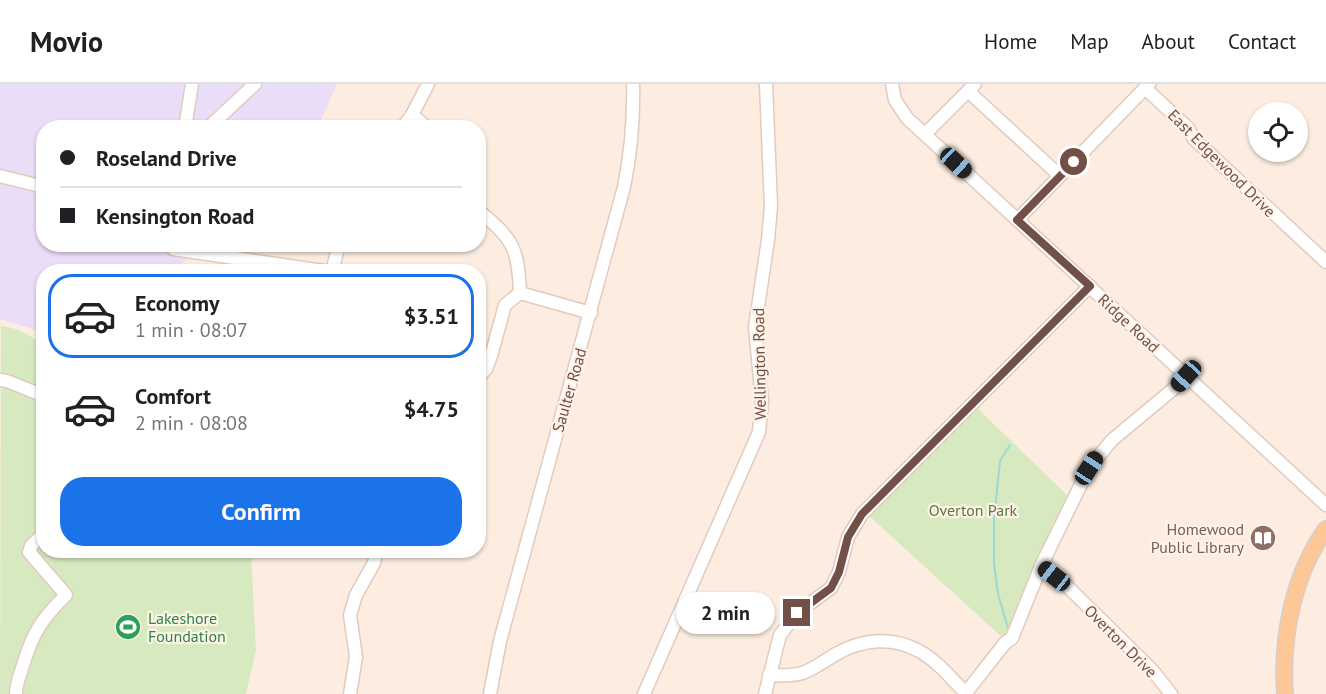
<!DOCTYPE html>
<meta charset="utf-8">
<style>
:root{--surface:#fff;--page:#f6f6f6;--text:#202124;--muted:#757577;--line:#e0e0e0;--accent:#1a73e8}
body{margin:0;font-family:"PT Sans",sans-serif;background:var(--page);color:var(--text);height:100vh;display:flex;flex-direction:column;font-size:22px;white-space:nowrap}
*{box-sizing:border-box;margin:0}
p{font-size:20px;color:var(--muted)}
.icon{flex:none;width:33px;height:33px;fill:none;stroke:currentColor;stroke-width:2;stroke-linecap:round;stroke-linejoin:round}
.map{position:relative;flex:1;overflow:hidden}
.drawer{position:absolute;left:36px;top:180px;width:450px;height:294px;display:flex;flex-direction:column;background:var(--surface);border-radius:24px;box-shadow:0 2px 4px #0004}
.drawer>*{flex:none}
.hud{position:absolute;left:36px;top:36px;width:450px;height:132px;border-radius:24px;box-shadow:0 2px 4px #0004;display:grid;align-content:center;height:132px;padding:0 24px;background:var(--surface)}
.tools{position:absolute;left:1248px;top:18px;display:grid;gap:12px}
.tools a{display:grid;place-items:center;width:60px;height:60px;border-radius:50%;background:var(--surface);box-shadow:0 2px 4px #0004;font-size:30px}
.end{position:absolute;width:27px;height:27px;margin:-14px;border:8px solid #735047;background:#fff;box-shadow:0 0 0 3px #fff}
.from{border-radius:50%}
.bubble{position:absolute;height:42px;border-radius:21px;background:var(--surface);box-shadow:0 2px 4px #0004;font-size:20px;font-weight:700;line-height:42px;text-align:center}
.car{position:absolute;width:18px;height:36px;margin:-18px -9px;border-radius:8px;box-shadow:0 0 4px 2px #0007;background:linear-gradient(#222 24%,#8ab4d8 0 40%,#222 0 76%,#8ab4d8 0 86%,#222 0)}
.hud b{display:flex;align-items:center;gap:21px;height:57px;font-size:22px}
.hud b+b{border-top:2px solid var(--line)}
.hud i{width:15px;height:15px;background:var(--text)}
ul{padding:10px 0 0;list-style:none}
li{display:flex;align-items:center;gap:18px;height:84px;margin:0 12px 9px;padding:0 12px;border:3px solid transparent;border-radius:24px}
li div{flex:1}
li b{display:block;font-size:22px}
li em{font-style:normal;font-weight:700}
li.selected{border-color:var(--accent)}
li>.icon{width:54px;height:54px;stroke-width:1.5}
.cta{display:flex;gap:12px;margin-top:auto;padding:12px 24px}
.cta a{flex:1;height:69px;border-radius:24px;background:var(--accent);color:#fff;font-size:24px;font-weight:700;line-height:69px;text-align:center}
header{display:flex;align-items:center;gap:36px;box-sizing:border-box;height:84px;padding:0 30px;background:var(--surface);border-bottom:2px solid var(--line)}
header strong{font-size:28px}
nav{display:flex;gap:33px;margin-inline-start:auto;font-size:21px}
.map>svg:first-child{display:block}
.education{fill:#eaddf8}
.green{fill:#d7eabf}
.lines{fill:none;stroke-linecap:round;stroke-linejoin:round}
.stream{stroke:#9bd8d8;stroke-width:2}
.minor-casing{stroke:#e2cabf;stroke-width:15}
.major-casing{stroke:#d8cecb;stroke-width:18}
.minor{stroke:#fff;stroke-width:12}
.major{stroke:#fdc797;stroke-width:15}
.route{stroke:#735047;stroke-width:8}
.labels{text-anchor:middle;stroke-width:4.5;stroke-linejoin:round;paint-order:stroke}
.street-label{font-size:16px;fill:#735047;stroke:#fff2e6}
.park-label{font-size:16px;fill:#59793f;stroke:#fff2e6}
.education-label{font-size:16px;fill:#785e54;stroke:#fff2e6;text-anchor:end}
.leisure-label{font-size:16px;fill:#27864d;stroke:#fff2e6;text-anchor:start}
</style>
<header>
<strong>Movio</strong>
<nav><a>Home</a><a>Map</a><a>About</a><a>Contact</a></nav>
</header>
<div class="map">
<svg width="1326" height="610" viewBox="0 0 1326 610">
<rect width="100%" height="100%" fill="#fcede0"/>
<!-- education -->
<path class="education" d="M0,0h337l-19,43 -274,1v116l164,1 -38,26 -126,1 -1,60 -43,-13z"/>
<!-- green -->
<g class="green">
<path d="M1,242c17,2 28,8 42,19l1,205 207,1 5,99 -10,44h-246z"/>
<path d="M973,320l98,95 -66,141 -138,-126z"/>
</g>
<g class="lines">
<!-- stream -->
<path class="stream" d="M1008,544l-10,-34 -4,-31v-43l6,-59 10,-16"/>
<!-- minor casing -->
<g class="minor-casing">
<g id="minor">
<path d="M892,0l3,16 12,18 419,387"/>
<path d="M1145,4l43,40 6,11 132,123"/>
<path d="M968,7l92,85"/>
<path d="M412,31l16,13"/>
<path d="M185,44l7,-44"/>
<path d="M208,44l47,-44"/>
<path d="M402,44l10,-13 16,-31"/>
<path d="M925,50l50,-50"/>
<path d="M0,92l44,11"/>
<path d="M478,126c35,29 40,37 42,83"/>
<path d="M1017,136l132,-136"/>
<path d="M173,165l158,23"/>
<path d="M332,188l7,-28"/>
<path d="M478,294l8,-9 5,-13 14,-51 15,-12 71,20"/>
<path d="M0,296l7,1 37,15"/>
<path d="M1041,482l25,19 87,86 18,23"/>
<path d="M769,591c37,2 37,-3 67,-21 26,-15 57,-18 83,-3 19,10 33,29 48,43"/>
<path d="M16,610c0,-12 5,-21 8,-32 10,-32 19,-44 42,-67l-37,-43 2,-6 13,-13"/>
<path d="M350,610l6,-37 -6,-42 6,-20 18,-32 3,-13"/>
<path d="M490,610l10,-53 124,-454c7,-35 10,-67 9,-103"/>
<path d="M644,610l115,-262 3,-31 -7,-74 13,-87 3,-34 -5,-122"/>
<path d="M765,610l15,-59 17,-22 34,-25 8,-16 9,-35 14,-23 228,-228"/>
<path d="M965,610l40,-51 7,-5 29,-72 48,-98 23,-28 65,-54 10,-10"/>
</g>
</g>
<!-- major casing -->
<g class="major-casing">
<path id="major" d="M1285,610c-4,-56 8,-119 41,-165"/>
</g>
<!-- minor -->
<use href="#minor" class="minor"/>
<!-- major -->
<use href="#major" class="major"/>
</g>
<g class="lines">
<!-- route -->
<path class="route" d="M797,529l34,-25 8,-16 9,-35 14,-23 228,-228 -73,-66 57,-58"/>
</g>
<!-- icons -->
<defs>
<g id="library-disc" transform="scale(1.35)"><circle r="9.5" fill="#8d6e63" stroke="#fff2e6"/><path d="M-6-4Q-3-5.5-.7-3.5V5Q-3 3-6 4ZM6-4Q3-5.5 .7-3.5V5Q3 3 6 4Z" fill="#fff"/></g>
<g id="stadium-disc" transform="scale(1.35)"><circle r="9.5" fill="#2e9e5b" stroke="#fff2e6"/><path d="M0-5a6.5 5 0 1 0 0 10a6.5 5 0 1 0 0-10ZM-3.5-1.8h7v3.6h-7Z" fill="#fff"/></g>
</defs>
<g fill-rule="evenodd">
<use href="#library-disc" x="1263" y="454"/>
<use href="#stadium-disc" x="128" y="543"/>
</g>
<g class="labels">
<!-- street labels -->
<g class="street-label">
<text transform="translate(1222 79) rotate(45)" y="6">East Edgewood Drive</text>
<text transform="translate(1129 239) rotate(43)" y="6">Ridge Road</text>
<text transform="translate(759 280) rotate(-91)" y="6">Wellington Road</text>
<text transform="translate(569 306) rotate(-74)" y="6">Saulter Road</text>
<text transform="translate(1121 557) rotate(45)" y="6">Overton Drive</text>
</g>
<!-- park labels -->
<g class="park-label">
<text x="973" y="432">Overton Park</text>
</g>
<!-- education labels -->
<g class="education-label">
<text x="1244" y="451">Homewood<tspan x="1244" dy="18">Public Library</tspan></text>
</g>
<!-- leisure labels -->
<g class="leisure-label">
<text x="148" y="540">Lakeshore<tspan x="148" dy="18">Foundation</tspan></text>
</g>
</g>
</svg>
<div class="tools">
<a><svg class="icon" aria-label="locate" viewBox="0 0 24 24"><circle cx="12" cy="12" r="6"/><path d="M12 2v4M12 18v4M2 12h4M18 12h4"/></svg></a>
</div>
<i class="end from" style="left:1074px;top:78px"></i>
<i class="end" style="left:797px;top:529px"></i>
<div class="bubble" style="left:676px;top:508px;width:99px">2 min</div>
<i class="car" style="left:956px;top:79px;rotate:133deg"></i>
<i class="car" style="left:1186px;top:292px;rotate:222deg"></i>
<i class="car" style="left:1089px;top:384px;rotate:33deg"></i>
<i class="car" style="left:1054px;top:492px;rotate:308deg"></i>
<div class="hud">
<b><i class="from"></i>Roseland Drive</b>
<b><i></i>Kensington Road</b>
</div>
<section class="drawer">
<ul>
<li class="selected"><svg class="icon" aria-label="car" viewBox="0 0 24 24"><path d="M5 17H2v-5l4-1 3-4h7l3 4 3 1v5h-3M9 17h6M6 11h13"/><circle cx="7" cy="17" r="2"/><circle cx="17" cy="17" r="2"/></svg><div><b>Economy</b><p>1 min · 08:07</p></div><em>$3.51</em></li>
<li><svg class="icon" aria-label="car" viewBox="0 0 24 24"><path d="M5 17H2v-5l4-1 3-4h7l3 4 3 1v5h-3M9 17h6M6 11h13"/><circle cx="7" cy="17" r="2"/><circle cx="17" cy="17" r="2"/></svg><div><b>Comfort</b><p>2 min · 08:08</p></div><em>$4.75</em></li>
</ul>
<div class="cta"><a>Confirm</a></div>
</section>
</div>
